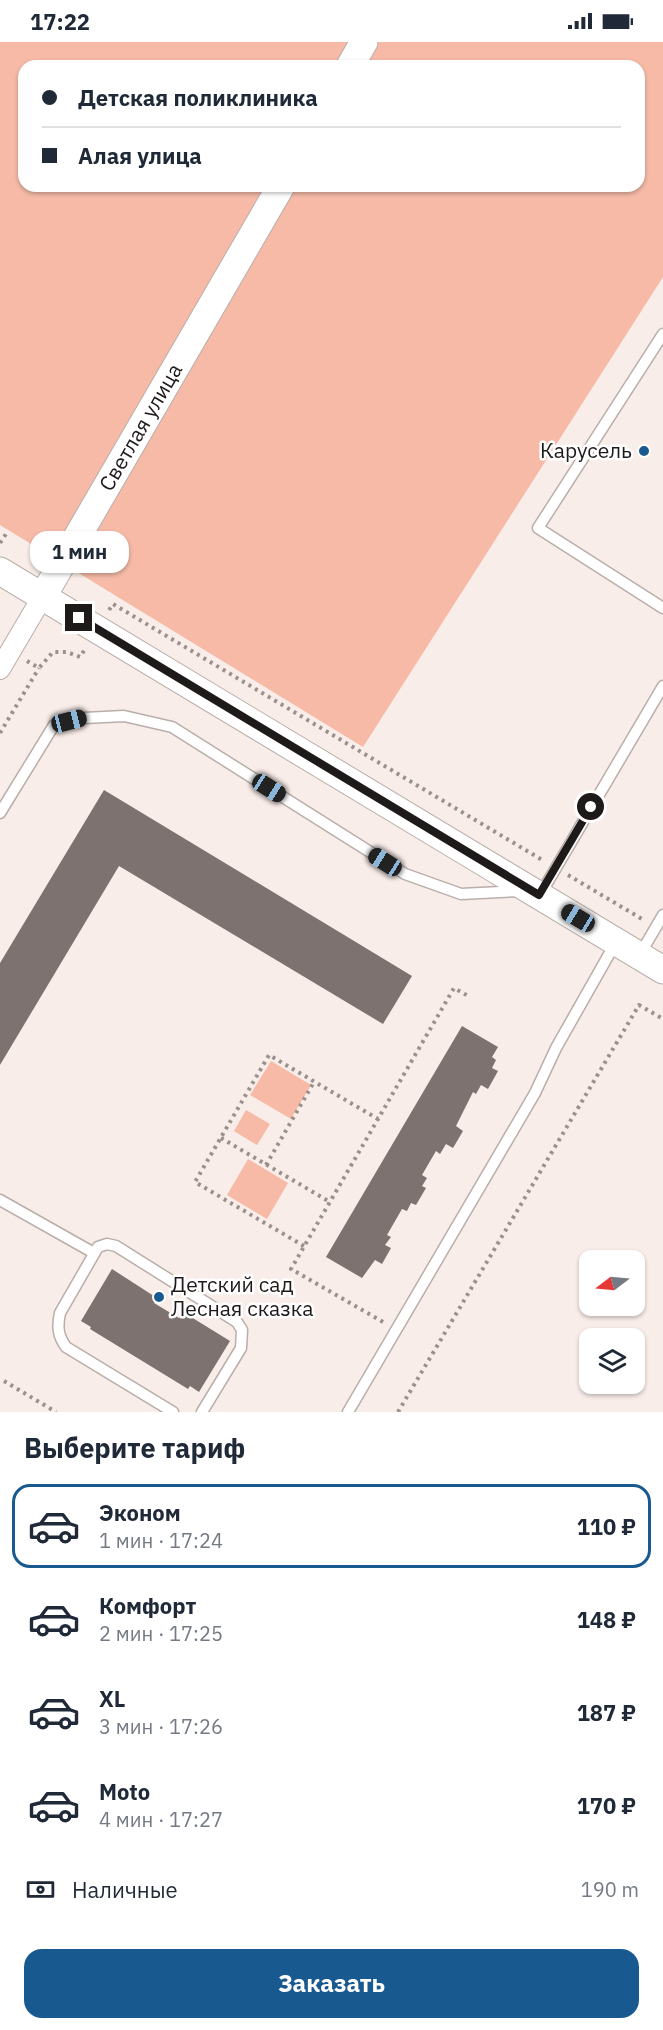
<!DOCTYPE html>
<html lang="ru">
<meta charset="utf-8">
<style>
:root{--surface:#fff;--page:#f6f6f7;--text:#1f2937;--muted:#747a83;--line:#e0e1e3;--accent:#185a90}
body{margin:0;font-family:"IBM Plex Sans",sans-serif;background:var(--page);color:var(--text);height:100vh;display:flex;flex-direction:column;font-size:22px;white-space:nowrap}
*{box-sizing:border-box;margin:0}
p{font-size:20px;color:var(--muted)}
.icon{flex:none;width:33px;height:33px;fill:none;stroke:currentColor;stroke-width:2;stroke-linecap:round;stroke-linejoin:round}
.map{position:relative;height:1370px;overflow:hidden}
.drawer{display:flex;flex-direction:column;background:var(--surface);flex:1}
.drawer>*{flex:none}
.guide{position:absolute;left:18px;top:18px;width:627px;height:132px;border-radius:18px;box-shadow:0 2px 4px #0004;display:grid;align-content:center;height:132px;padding:0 24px;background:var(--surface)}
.needle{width:39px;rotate:254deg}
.fabs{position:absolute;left:579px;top:1208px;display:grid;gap:12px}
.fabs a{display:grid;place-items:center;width:66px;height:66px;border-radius:12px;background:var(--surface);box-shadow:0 2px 4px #0004;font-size:30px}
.end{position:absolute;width:27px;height:27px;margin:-14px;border:8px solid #1e1a19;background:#fff;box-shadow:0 0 0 3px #fff}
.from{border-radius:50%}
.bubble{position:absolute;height:42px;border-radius:18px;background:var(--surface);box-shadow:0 2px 4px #0004;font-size:20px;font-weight:700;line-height:42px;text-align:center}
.car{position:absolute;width:18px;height:36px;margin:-18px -9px;border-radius:8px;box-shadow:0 0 4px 2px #0007;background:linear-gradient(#222 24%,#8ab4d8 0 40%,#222 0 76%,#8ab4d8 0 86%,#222 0)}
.guide b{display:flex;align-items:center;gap:21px;height:57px;font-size:22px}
.guide b+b{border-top:2px solid var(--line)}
.guide i{width:15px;height:15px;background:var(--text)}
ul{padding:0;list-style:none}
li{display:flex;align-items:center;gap:18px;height:84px;margin:0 12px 9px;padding:0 12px;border:3px solid transparent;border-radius:18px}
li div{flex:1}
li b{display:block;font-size:22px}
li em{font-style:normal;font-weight:700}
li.on{border-color:var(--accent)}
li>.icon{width:54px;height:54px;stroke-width:1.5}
h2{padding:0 24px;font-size:27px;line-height:72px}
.pay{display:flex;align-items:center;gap:15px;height:66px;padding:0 24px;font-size:22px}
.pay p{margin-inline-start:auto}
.action{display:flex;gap:12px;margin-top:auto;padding:12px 24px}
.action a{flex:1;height:69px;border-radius:18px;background:var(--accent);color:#fff;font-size:24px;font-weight:700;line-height:69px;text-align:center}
.status{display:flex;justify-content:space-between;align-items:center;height:42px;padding:0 30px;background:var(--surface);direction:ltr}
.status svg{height:16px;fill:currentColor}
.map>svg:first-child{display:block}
.green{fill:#f6baa7;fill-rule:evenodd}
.building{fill:#7d726f}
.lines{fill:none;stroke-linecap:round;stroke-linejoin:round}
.lane-casing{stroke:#b9aeaa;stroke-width:13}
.street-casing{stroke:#b9aeaa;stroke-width:22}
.secondary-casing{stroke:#b9aeaa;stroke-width:29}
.path{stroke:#9a918f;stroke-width:4;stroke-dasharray:3 4.5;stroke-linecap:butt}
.lane{stroke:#fff;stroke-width:10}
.street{stroke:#fff;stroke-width:20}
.secondary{stroke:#fff;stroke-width:27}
.route{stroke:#1e1a19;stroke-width:8}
.poi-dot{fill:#185a90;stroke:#fff;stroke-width:2}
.labels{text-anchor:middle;stroke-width:5;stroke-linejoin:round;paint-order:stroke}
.street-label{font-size:21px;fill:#1e1a19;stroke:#fff}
.poi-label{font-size:21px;fill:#1e1a19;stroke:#fff;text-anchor:end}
</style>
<div class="status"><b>17:22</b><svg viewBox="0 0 49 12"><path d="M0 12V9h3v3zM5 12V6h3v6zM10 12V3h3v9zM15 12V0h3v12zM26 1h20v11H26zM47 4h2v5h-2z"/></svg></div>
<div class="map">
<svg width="663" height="1370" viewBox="0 0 663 1370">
<rect width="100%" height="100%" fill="#f9ede9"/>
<!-- green -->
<g class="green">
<path d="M0,0h663v235l-300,470 -363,-222zM24,24h615v120h-615z"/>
<path d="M271,1019l40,24 -20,34 -41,-24z"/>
<path d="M246,1068l24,14 -13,21 -23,-14z"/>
<path d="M248,1117l40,24 -21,36 -40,-24z"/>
</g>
<!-- building -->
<g class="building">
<path d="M104,748l308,186 -29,48 -264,-158 -119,199v-102z"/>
<path d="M462,984l36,21 -6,10 4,3 -4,8 6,3 -10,18 -7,-4 -5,9 -3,-2 -17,34 7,5 -10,17 -7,-4 -6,10 -4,-3 -14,24 5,3 -5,8 4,2 -10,17 -5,-2 -4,8 -5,-2 -15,26 4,2 -6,8 6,3 -9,16 -7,-4 -13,18 -36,-21z"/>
<path d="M112,1227l45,29 -3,5 25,15 4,-6 47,29 -31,51 -9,-6 -2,3 -98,-60 1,-2 -10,-6z"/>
</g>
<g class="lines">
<!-- lane casing -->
<g class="lane-casing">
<g id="lane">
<path d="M663,292l-125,194 125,80"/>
<path d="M0,771l54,-88 30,-7 40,-2 48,11 233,147 56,20 57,-3"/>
<path d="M540,853l123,-209"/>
<path d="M639,914l24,-41"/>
<path d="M0,1158l94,53"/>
<path d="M173,1370l-107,-65c-8,-11 -9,-20 -6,-34l38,-66 9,-3 9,2 121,76 5,8 -1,18 -39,64"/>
<path d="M348,1370l187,-319 21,-45 60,-106"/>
</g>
</g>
<!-- street casing -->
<g class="street-casing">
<path id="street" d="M0,627l43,-73"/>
</g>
<!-- secondary casing -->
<g class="secondary-casing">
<g id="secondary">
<path d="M350,24l14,-24"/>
<path d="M0,529l663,399"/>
<path id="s1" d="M43,554l238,-410"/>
</g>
</g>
<!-- path -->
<g class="path">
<path d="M0,501l6,-9"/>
<path d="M109,568l4,-6 431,257"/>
<path d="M27,619l12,7 14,-16h14l13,5 5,-8"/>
<path d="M0,691l39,-65"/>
<path d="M568,833l74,44"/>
<path d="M221,1096l109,64"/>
<path d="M266,1123l48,-83"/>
<path d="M304,1204l-109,-64 74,-127 109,64"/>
<path d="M383,1280l-92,-53 163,-281 16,9"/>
<path d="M4,1339l52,31"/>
<path d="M398,1370l241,-407 24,14"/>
</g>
<!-- lane -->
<use href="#lane" class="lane"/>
<!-- street -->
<use href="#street" class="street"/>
<!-- secondary -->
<use href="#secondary" class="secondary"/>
</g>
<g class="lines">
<!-- route -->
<path class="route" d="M79,576l460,277 52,-88"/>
</g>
<!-- markers -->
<g class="poi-dot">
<circle cx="644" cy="409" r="6"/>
<circle cx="159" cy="1255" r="6"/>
</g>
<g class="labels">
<!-- street labels -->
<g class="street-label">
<text dy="7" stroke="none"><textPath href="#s1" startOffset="195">Светлая улица</textPath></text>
</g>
<!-- poi labels -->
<g class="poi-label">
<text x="632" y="416">Карусель</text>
<text x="171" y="1250" text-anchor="start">Детский сад<tspan x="171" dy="24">Лесная сказка</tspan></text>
</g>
</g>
</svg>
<div class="fabs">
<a><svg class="needle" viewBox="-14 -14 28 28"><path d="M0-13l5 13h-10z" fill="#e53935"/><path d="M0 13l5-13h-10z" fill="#747a83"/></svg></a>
<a><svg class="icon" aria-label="layers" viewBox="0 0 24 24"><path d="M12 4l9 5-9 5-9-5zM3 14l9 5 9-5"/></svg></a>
</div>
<i class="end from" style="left:591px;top:765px"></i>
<i class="end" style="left:79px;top:576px"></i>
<div class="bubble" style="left:30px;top:489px;width:99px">1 мин</div>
<i class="car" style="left:69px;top:679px;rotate:76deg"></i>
<i class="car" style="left:269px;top:746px;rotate:122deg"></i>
<i class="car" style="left:385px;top:820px;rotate:302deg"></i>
<i class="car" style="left:578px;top:876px;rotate:301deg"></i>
<div class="guide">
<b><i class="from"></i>Детская поликлиника</b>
<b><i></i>Алая улица</b>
</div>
</div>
<section class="drawer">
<h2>Выберите тариф</h2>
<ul>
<li class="on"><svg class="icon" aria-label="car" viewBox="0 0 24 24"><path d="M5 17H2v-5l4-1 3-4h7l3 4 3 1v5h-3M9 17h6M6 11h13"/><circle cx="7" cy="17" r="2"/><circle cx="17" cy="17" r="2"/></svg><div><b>Эконом</b><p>1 мин · 17:24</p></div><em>110 ₽</em></li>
<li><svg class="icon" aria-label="car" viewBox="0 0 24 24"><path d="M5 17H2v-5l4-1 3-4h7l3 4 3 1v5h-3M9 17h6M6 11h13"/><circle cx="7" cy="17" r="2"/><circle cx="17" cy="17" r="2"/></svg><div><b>Комфорт</b><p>2 мин · 17:25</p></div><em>148 ₽</em></li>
<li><svg class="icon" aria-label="car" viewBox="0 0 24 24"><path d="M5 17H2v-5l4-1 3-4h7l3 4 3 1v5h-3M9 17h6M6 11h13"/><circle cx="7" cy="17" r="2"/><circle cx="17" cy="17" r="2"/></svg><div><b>XL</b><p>3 мин · 17:26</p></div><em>187 ₽</em></li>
<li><svg class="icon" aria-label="car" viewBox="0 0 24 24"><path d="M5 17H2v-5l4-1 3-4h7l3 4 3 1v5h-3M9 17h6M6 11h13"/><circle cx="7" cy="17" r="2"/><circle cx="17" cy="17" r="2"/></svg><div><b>Moto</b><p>4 мин · 17:27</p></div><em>170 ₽</em></li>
</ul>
<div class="pay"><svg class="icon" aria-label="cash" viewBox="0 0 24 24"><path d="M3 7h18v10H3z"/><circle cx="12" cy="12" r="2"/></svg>Наличные<p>190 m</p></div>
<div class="action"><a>Заказать</a></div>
</section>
